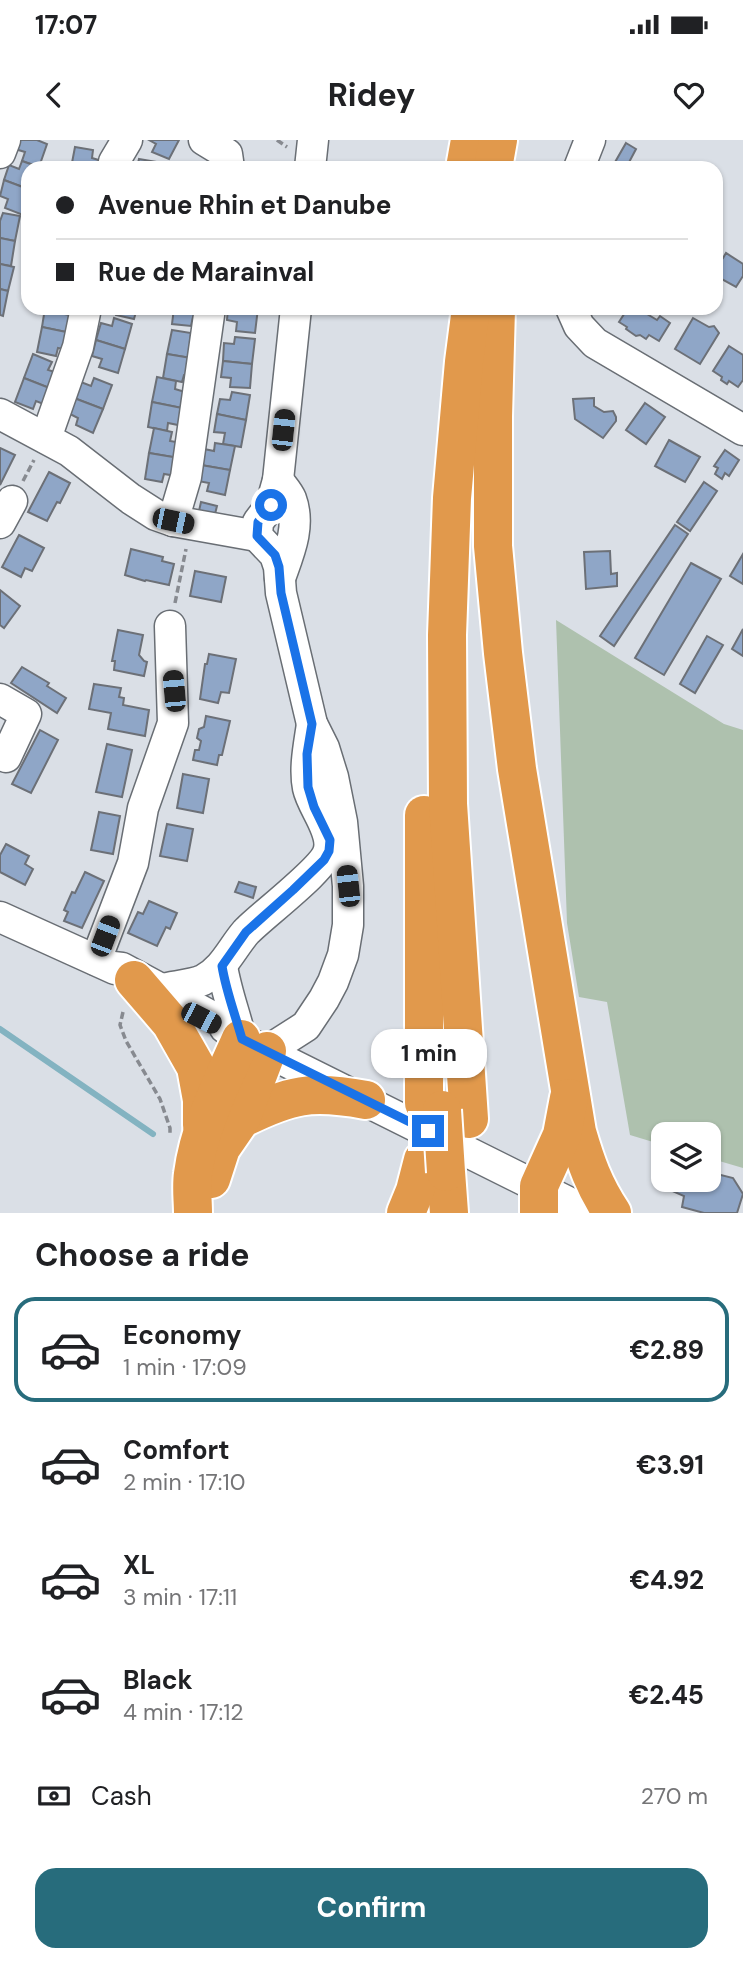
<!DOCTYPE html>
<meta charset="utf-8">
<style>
:root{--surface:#fff;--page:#f2f2f2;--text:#202124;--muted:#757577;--line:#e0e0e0;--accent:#276c7c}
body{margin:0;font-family:"DM Sans",sans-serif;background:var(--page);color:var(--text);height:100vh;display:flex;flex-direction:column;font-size:26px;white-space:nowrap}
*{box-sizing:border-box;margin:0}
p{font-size:23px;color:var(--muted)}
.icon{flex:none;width:38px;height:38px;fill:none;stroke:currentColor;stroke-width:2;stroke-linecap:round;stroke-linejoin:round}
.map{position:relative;height:1073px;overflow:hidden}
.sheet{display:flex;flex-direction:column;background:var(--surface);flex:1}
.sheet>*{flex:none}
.top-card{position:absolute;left:21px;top:21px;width:702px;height:154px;border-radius:21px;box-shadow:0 2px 5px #0004;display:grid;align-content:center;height:154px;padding:0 35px;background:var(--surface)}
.tools{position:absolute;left:651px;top:982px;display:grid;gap:14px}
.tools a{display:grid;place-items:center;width:70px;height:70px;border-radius:14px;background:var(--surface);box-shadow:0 2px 5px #0004;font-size:35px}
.end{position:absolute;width:32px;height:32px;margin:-16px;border:9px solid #1a73e8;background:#fff;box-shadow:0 0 0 4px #fff}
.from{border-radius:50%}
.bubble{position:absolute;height:49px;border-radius:21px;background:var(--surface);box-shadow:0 2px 5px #0004;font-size:23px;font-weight:700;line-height:49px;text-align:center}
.car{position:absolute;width:21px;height:42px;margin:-21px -10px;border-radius:9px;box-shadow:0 0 5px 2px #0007;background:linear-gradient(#222 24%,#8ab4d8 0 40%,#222 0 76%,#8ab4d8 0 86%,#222 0)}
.top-card b{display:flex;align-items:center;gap:24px;height:66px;font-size:26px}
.top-card b+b{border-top:2px solid var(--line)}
.top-card i{width:18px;height:18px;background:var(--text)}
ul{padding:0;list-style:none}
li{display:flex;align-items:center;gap:21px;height:105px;margin:0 14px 10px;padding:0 21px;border:4px solid transparent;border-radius:21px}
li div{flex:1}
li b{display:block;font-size:26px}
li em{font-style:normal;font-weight:700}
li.current{border-color:var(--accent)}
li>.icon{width:63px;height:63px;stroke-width:1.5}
h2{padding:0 35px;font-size:32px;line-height:84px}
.pay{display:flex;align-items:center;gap:18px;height:77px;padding:0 35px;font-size:26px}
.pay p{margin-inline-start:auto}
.action{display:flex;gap:14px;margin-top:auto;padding:14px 35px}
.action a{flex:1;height:80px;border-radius:21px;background:var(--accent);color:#fff;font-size:28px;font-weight:700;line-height:80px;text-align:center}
.status{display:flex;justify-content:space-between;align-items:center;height:49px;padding:0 35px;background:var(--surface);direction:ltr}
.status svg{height:19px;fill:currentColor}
header{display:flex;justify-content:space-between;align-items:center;height:91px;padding:0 35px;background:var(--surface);font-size:32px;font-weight:700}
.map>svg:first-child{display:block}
.green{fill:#aec1ae}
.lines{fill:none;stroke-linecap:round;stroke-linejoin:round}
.stream{stroke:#83b3c1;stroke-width:6}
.building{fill:#8fa6c7;stroke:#6c7077;stroke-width:2}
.minor-casing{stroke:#696e74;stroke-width:33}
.highway-casing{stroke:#fff;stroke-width:42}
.path{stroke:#878a90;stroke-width:3.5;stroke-dasharray:7 3.5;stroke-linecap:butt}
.minor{stroke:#fff;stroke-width:30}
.highway{stroke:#e1994c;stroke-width:38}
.highway-bridge-casing{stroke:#fff;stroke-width:42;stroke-linecap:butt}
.highway-bridge{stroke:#e1994c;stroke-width:38}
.route{stroke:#1a73e8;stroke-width:9}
</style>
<div class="status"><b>17:07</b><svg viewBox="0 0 49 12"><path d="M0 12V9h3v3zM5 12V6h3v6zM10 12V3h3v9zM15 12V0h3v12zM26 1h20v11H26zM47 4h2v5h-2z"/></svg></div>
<header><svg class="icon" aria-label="back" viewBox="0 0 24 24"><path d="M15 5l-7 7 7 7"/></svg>Ridey<svg class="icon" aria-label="heart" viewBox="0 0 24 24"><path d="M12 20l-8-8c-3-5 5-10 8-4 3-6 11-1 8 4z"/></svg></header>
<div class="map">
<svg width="743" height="1073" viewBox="0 0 743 1073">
<rect width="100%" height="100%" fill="#dadfe6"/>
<!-- green -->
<path class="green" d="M556,480l168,104 19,6v438l-34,-10v-24h-46v11l-33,-10 -23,-133 -28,-5 -12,-74z"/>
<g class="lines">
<!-- stream -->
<path class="stream" d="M0,889l153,105"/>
</g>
<!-- building -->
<g class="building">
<path d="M18,0h19l10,4 -8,23 -17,-6 3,-9 -10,-3z"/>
<path d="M149,0h30l-10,19 -17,-7 4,-8z"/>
<path d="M626,3l10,6 -10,19h-5l-7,-4z"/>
<path d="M75,7l18,3 -1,8 10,3 -1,7h-30z"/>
<path d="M139,19l18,3 -1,6h-30l1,-3 10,2z"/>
<path d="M22,21l17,6 -11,1v21l-24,-9 5,-15 10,4z"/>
<path d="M4,40l24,9v11l-5,15 -18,-7 3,-9 -8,-3z"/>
<path d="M3,73l17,3 -5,25 -15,-3v-17z"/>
<path d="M0,98l15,3 -4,25 -11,-2z"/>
<path d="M716,113l7,5 3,-5 17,11v12l-7,11 -20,-11z"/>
<path d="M0,124l14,3 -6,24 -8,-2z"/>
<path d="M0,149l8,2 -5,25 -3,-1z"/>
<path d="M45,168h20l-1,6 10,2 -3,17 -29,-6z"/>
<path d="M117,168h20l-3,11 -18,-4z"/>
<path d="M174,168h30l-1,10 -10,-1 -2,9 -19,-2z"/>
<path d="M228,168h30l-3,25 -19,-2 1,-9 -10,-2z"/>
<path d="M628,168h9l20,12 3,-4 10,7 -11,18 -10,-6 -3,4 -6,-4 -4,1 -10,-7 1,-2 -8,-5z"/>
<path d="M114,178l18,6 -7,25 -29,-9 5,-17 11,3z"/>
<path d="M693,178l16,9 5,-1 5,7 -19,31 -25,-15z"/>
<path d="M42,187l29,6 -3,17 -10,-2 -2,8 -19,-4z"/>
<path d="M172,190l19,3 -1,8 10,2 -3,16 -30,-5z"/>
<path d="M235,197l20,2 -3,25 -29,-3 1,-18 10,1z"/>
<path d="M96,200l29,9 -7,24 -19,-6 3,-8 -10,-3z"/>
<path d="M729,206l14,9v25l-5,7 -9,-6 -2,3 -6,-4 1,-3 -9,-6z"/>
<path d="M33,214l19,8 -4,8 10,3 -6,16 -28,-11z"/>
<path d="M167,214l30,5 -4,17 -9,-1 -2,7 -19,-4z"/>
<path d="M223,221l29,3 -2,24 -20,-1 1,-9 -10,-1z"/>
<path d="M157,237l19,4 -1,8 10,3 -3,16 -30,-6z"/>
<path d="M24,238l28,11 -6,16 -10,-4 -3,8 -18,-7z"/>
<path d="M94,238l18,7 -9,24 -29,-11 7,-16 10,4z"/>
<path d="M232,252l18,3 -4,25 -29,-6 3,-15 10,1z"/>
<path d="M74,258l29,11 -10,24 -17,-8 2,-7 -10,-5z"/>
<path d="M594,258v8l10,6 9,-1 3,6v4l-13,17 -28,-19 -2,-20z"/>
<path d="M152,262l30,6 -4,17 -10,-2 -1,8 -19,-4z"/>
<path d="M645,263l20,14 -19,27 -20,-14z"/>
<path d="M217,274l29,6 -5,27 -18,-3 2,-11 -11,-1z"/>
<path d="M154,288l18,4 -2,9 12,2 -3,15 -30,-5z"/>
<path d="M669,300l31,17 -15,25 -30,-16z"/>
<path d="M215,303l20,3 -5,24 -29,-5 3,-16 10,2z"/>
<path d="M0,308l15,7 -15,30z"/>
<path d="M725,310l14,10 -10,16 -4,-3 -3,6 -7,-5 3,-6 -4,-2z"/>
<path d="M149,313l30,5 -3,18 -12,-2 -2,8 -17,-3z"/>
<path d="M201,325l29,5 -5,25 -18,-4 2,-8 -11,-2z"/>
<path d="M49,332l21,11 -10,20 -3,-1 -10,19 -19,-9z"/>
<path d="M704,342l13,9 -27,40 -13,-9z"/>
<path d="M201,362l16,4 -2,8 -16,-3z"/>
<path d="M675,385l13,9 -74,112 -14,-10z"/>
<path d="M19,395l25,13 -12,23 -7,-3 -4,9 -19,-10z"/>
<path d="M131,409l32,8 -1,4 12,3 -5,21 -23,-5 -1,1 -20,-6z"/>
<path d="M610,411l1,23 6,-1v13l-31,3 -2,-37z"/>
<path d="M743,414v30l-13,-8z"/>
<path d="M691,423l30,16 -57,96 -29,-17z"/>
<path d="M195,431l31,6 -5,25 -31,-6z"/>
<path d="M0,450l20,16 -16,22 -4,-3z"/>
<path d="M743,489v27l-11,-7z"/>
<path d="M118,490l25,5 -4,20 5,6 3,1 -3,14 -30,-6 1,-9h-3z"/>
<path d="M707,496l16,9 -28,48 -15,-9z"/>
<path d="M209,514l27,5 -7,34 -8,-1 -3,11 -18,-4 5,-35h2z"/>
<path d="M22,527l27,16 -2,3 19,12 -9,15 -46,-30z"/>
<path d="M94,544l27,4 -2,9 5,1 -1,7 26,5 -4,26 -37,-7 3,-16 -22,-4z"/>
<path d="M206,576l24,5 -8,34h-3l-2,10 -24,-5 2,-10h4l2,-9 -4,-3 2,-9 5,-2z"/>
<path d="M40,590l18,10 -27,53 -19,-9z"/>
<path d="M107,604l25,6 -10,47 -26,-5z"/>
<path d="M183,634l26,5 -6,34 -26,-5z"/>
<path d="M99,672l21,4 -7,38 -22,-4z"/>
<path d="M167,684l26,5 -6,32 -27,-5z"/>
<path d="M6,704l23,12 -4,8 8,5 -8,16 -25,-13v-17z"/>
<path d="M85,732l19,9 -22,47 -18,-7 4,-9 -4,-2 8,-18 3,1z"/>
<path d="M239,742l17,5 -3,11 -18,-6z"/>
<path d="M149,761l28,12 -7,16 -4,-2 -9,19 -29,-13 10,-21 5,2z"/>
<path d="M709,1032l24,6 10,16 -6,19h-33l-22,-6 2,-11 -14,-6 3,-10h36z"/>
</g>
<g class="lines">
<!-- minor casing -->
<g class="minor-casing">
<g id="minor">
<path d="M204,0l23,14 2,14"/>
<path d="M0,13l5,-13"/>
<path d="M113,28l1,-6 13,-22"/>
<path d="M310,28l3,-28"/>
<path d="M579,28l11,-28"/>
<path d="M571,168l8,18 16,17 148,87"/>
<path d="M0,274l69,37 62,48 25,16 17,6 84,15"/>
<path d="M46,298l32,-91 8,-39"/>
<path d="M278,340c4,6 10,12 13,19 10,27 -2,54 -11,79"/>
<path d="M173,381l13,-44 24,-169"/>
<path d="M0,383l12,-22"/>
<path d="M0,559l26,15 -20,43"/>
<path d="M0,777l115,52"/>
<path d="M96,820l37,-97 10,-55 30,-85 -3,-97"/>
<path d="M222,826c4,25 13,48 19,73"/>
<path d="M113,827l9,1 100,54 3,6 16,11 349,174"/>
<path d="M162,849c12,-3 30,-4 41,-9 21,-11 29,-32 43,-48 16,-17 80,-64 83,-83 4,-19 -17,-42 -21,-61 -4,-20 1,-43 4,-64"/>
<path d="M267,911l39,-25 18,-27 9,-17 10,-27 5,-30v-39l-6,-64 -9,-45 -9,-29 -12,-24 -31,-131 -2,-26 -4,-12 -18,-19 1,-14 13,-17 7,-25 18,-172"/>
</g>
</g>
<!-- highway casing -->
<g class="highway-casing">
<g id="highway">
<path d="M465,28l5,-28"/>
<path d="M493,28l5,-28"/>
<path d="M496,168l-3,108v130l10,107 14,116 60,363c9,31 17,54 35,81"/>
<path d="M134,840l37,43 25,44 6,33v25"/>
<path d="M424,963v-288"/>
<path d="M241,979c50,-25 70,-29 125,-19"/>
<path d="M469,979l-21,-315 -1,-169 5,-137 12,-136 7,-54"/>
<path d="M446,1032l3,41"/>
<path d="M211,1039l10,-31 20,-29 26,-68"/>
<path d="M193,1073c0,-13 -2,-26 0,-39 6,-47 29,-92 48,-135"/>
<path d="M406,1073l9,-22 8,-31"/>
<path d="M539,1073v-27l23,-51 7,-37"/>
</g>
</g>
<!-- path -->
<g class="path">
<path d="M277,0l10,7"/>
<path d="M23,341l11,-21"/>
<path d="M175,463l11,-54"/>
<path d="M123,872l-3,13 6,16 34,58 10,29v7"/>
</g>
<!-- minor -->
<use href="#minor" class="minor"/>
<!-- highway -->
<use href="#highway" class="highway"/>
<!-- highway-bridge casing -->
<g class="highway-bridge-casing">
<path id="highway-bridge" d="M442,970l4,62"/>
</g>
<!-- highway-bridge -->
<use href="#highway-bridge" class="highway-bridge"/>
</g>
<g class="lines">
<!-- route -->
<path class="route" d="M271,365l-13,17 -1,14 18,19 4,12 2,26 31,131 -5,30 1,33 6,20 16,33 -1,11 -5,9 -31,30 -47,42 -24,34c4,25 13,48 20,73l186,92"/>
</g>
</svg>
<div class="tools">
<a><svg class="icon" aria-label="layers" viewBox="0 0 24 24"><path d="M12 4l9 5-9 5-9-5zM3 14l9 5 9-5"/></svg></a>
</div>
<i class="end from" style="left:271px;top:365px"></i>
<i class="end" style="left:428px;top:991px"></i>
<div class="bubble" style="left:371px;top:889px;width:116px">1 min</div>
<i class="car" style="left:283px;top:290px;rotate:6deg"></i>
<i class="car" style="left:173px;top:381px;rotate:102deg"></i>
<i class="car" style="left:174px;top:551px;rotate:355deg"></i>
<i class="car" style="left:348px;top:746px;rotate:354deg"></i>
<i class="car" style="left:105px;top:796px;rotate:21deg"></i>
<i class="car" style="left:201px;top:878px;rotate:117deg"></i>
<div class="top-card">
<b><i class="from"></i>Avenue Rhin et Danube</b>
<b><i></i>Rue de Marainval</b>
</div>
</div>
<section class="sheet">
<h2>Choose a ride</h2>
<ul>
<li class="current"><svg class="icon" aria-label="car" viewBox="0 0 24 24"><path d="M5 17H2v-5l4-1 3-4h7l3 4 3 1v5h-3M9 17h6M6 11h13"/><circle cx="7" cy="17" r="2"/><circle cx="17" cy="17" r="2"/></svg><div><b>Economy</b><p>1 min · 17:09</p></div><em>€2.89</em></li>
<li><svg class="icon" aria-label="car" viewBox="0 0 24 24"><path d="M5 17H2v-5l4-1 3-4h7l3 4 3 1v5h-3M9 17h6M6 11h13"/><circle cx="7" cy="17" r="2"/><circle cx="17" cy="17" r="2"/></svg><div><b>Comfort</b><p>2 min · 17:10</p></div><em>€3.91</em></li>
<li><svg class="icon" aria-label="car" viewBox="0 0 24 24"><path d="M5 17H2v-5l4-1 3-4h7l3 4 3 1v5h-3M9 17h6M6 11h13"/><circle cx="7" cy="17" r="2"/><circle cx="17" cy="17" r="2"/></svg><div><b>XL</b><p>3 min · 17:11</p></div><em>€4.92</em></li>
<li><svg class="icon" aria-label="car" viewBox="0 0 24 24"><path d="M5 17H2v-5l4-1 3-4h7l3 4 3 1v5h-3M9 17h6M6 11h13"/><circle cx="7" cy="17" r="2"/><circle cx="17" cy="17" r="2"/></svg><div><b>Black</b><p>4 min · 17:12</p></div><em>€2.45</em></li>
</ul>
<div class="pay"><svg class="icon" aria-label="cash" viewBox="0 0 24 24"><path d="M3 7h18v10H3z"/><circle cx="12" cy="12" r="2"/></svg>Cash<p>270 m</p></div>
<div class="action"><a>Confirm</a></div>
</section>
